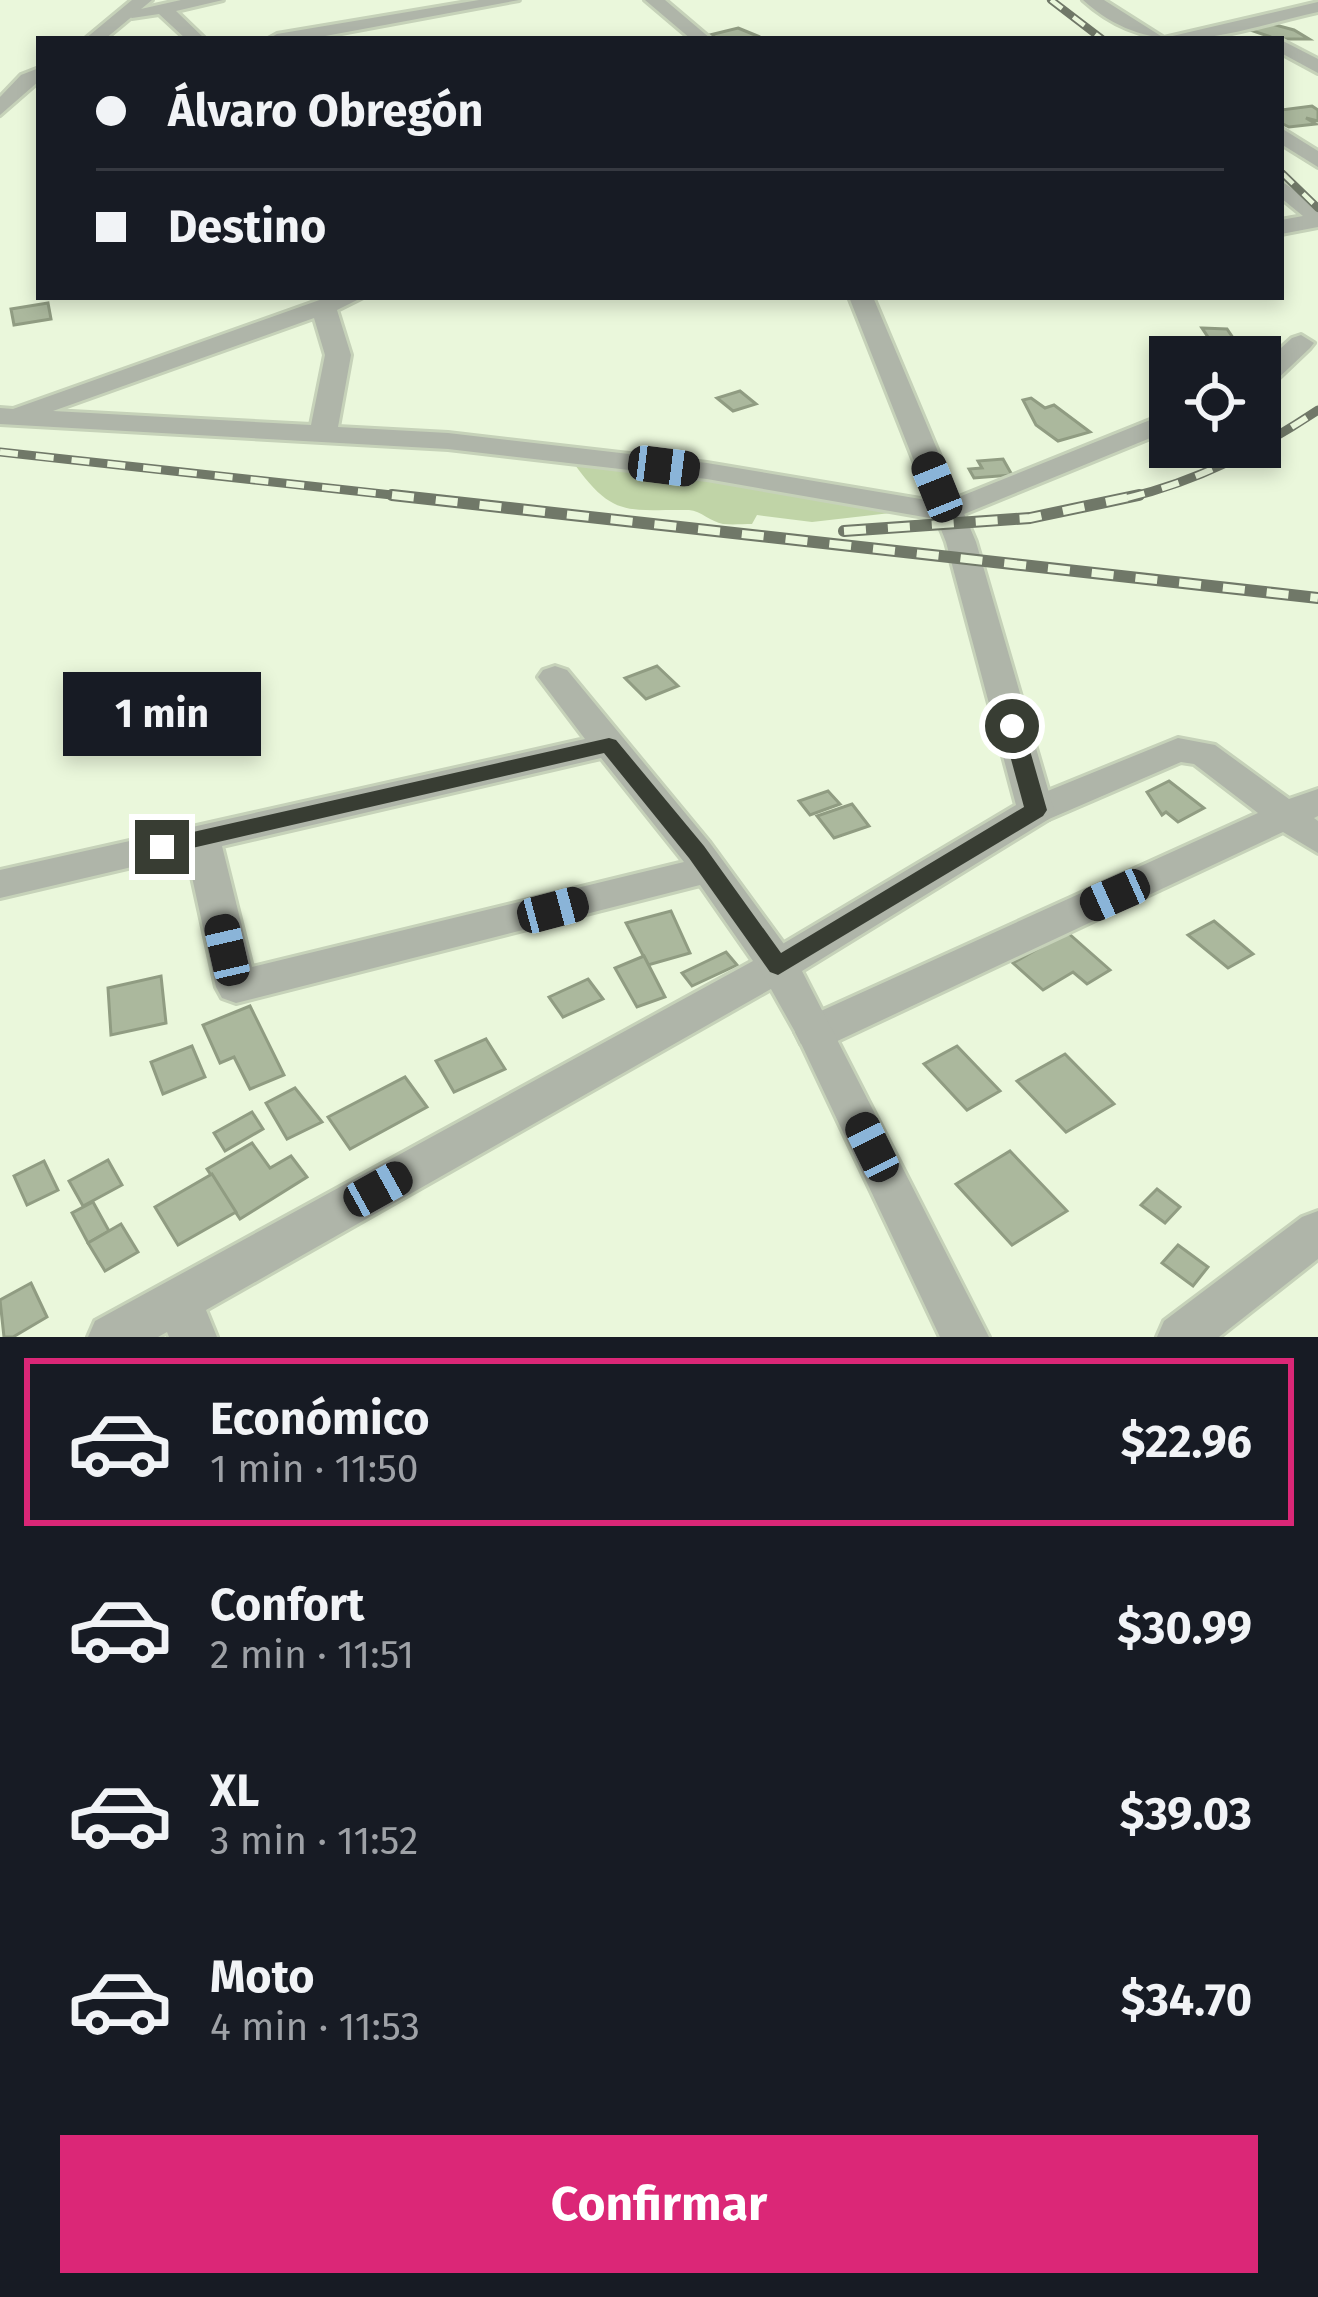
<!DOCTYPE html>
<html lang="es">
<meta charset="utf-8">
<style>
:root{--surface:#171b24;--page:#20242c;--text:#f1f3f6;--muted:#9ea1a6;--line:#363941;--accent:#db2777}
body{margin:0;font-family:"Fira Sans",sans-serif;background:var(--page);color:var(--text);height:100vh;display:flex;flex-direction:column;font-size:45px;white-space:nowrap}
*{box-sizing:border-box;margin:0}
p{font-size:39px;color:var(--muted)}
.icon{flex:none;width:66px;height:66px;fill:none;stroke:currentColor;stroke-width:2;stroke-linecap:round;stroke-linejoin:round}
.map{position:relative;height:1337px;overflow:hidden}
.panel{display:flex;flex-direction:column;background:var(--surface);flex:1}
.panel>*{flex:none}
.banner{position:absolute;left:36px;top:36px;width:1248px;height:264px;border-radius:0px;box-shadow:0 6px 18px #0003;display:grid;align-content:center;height:264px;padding:0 60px;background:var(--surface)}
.controls{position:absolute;left:1149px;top:336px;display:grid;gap:24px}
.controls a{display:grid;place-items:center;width:132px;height:132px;border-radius:0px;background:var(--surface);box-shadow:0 6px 18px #0003;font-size:60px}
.end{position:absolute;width:54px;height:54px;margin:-27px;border:15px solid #383d33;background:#fff;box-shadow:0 0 0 6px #fff}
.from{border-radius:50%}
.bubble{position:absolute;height:84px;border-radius:0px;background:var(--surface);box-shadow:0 6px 18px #0003;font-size:39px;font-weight:700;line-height:84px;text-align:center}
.car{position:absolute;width:36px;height:72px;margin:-36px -18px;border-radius:15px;box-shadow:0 0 9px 3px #0007;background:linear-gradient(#222 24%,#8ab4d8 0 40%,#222 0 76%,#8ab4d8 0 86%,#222 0)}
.banner b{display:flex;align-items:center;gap:42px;height:114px;font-size:45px}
.banner b+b{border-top:3px solid var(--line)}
.banner i{width:30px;height:30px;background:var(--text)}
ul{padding:21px 0 0;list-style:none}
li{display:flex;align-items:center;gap:36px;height:168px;margin:0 24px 18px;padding:0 36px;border:6px solid transparent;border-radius:0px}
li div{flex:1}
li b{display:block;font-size:45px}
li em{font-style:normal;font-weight:700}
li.active{border-color:var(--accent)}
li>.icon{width:108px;height:108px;stroke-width:1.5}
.action{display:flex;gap:24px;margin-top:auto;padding:24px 60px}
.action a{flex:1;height:138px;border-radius:0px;background:var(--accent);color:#fff;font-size:48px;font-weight:700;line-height:138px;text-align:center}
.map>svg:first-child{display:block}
.green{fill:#c0d4a7}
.building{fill:#abb89d;stroke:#909c82;stroke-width:3}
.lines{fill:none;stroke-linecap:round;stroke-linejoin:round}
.minor-casing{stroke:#c6d2b9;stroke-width:6}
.tertiary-casing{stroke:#c6d2b9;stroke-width:6}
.minor{fill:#afb5a9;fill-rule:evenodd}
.tertiary{fill:#afb5a9;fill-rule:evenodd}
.rail-far2-casing{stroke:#707868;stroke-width:8}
.rail-far1-casing{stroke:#707868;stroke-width:9}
.rail-casing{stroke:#707868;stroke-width:12}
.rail-far2{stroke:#eaf7db;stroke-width:4.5;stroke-dasharray:14;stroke-linecap:butt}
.rail-far1{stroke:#eaf7db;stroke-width:6;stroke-dasharray:18;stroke-linecap:butt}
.rail{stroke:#eaf7db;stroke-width:8;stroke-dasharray:22;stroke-linecap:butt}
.route{fill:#383d33}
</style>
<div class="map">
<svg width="1318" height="1337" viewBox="0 0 1318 1337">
<rect width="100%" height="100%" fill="#eaf7db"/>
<!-- green -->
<path class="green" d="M575,465l81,6 252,40 -96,11 -55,-7 -5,9c-9,0 -20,1 -29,0 -12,-2 -22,-13 -34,-14 -60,-1 -75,9 -114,-45z"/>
<!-- building -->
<g class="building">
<path d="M1268,23l26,7 15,9h-58l20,-2 -21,-7z"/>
<path d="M738,28l22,9 -41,2 -9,-4z"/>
<path d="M1312,106l6,4v11l-12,-3 10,6 -27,3 -8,-4v-13z"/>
<path d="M48,303l3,16 -37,6 -3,-16z"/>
<path d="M1202,328l25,1 15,22 -24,1z"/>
<path d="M740,391l16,13 -23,7 -16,-13z"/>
<path d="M1031,398l14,10 9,-3 36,27 -32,9 -22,-16 -13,-25z"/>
<path d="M1003,459l9,16 -38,3 -5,-9 13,-1 -4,-7z"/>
<path d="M657,666l21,20 -32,13 -21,-21z"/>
<path d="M1169,781l35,27 -26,14 -12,-10 -4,3 -15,-23z"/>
<path d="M828,791l12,13 -30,11 -11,-14z"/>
<path d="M852,804l17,22 -35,12 -17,-22z"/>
<path d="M671,911l19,42 -42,12 -22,-42z"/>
<path d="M1214,921l39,33 -25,14 -40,-33z"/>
<path d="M1067,932l43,38 -23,14 -14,-12 -30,18 -30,-27z"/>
<path d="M726,952l11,13 -45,21 -10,-13z"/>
<path d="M644,956l21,41 -28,10 -22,-39z"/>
<path d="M161,976l5,47 -55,12 -3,-47z"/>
<path d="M588,979l15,20 -40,18 -14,-20z"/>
<path d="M250,1006l34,69 -34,14 -16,-32 -14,6 -17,-38z"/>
<path d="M486,1039l19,30 -51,23 -18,-31z"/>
<path d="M192,1046l13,31 -42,17 -12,-32z"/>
<path d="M957,1046l43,45 -33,19 -43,-46z"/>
<path d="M1065,1054l49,50 -48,28 -49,-51z"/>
<path d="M405,1077l22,30 -77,42 -22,-32z"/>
<path d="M295,1088l27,34 -35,17 -21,-36z"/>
<path d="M252,1112l11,17 -38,22 -11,-18z"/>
<path d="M252,1143l18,25 21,-12 16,21 -67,42 -33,-50z"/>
<path d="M1010,1151l57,60 -55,34 -56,-61z"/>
<path d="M108,1160l14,25 -39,21 -14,-25z"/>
<path d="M44,1161l14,29 -31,15 -13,-29z"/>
<path d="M212,1174l24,38 -58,33 -23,-38z"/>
<path d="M1157,1189l23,18 -15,16 -24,-18z"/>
<path d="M93,1202l16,29 -21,12 -16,-30z"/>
<path d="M121,1224l17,28 -33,19 -17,-28z"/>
<path d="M1178,1245l30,22 -15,19 -31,-23z"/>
<path d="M31,1283l16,34 -34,20h-9l-4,-37z"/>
</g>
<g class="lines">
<!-- minor casing -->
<g class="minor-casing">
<g id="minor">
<path d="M181,0h42l-47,11 29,28h-19l-27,-25 -27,4 -9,-5z"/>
<path d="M479,0h40l-210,39h-41l9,-5z"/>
<path d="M1083,0h21l60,38 154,-36v10c-86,19 -161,55 -235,-12z"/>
<path d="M1281,40l37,19v14l-37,-20z"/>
<path d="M1281,128l37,23v16l-37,-23z"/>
<path d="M1281,181l37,25v21l-37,7v-14l22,-4 -22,-18z"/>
<path d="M328,297h35l-26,13 14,45 -13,72 110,6 259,30 237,40 226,-91v18l-223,91 -240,-42 -259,-30 -448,-25v-16l13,1zM314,318l11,37 -14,70 -258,-14z"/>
<path d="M1301,335l13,8 -4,5 -41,39 -9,2v-22l32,-29z"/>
<path d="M555,666l12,4 143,173 82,112 6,11 -6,11 -586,333 11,27h-48l-2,-5 -9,5h-70l7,-16 658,-360 -53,-76 -464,118 -14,-5 -6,-11 -29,-133 -187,44v-28l585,-131 -47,-62 5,-7zM601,758l83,104 -432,105 -30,-121z"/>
<path d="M1178,738l37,7 74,54 29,-10v27l-4,2 4,3v32l-35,-21 -452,212 -15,5 -15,-5 -6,-12 6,-12 457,-207 -64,-49 -13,-2 -132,57 -13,4 -13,-4 -5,-9 5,-9z"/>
<path d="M1318,1211v48l-99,78h-62l7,-16 138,-104z"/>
</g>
</g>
<!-- tertiary casing -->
<g class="tertiary-casing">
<g id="tertiary">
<path d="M132,0h20l-47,39h-20z"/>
<path d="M645,0h20l46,39h-20z"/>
<path d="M39,68v13l-39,34v-18l21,-22z"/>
<path d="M849,297h24l103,245 78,268 -5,9 -247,152 187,366h-49l-142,-300 -40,-71 6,-11 252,-150 -70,-263z"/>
</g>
</g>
<!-- minor -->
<use href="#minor" class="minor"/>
<!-- tertiary -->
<use href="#tertiary" class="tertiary"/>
<!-- rail-far2 casing -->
<g class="rail-far2-casing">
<g id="rail-far2">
<path d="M1051,0l51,39"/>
<path d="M1283,174l35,34"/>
</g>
</g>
<!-- rail-far1 casing -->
<g class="rail-far1-casing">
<g id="rail-far1">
<path d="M0,452l419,46"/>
<path d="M1127,498c71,-17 131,-48 191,-88"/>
</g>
</g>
<!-- rail casing -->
<g class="rail-casing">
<g id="rail">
<path d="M392,495l926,103"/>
<path d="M844,531l186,-13 109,-23"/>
</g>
</g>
<!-- rail-far2 -->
<use href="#rail-far2" class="rail-far2"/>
<!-- rail-far1 -->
<use href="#rail-far1" class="rail-far1"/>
<!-- rail -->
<use href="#rail" class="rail"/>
</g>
<!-- route -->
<path class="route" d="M1012,720l11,6 24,84 -4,6 -265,159 -8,-3 -81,-114 -85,-105 -442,102 -11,-8 11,-8 447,-101 7,2 88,106 77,107 243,-146 -22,-81z"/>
</svg>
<div class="controls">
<a><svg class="icon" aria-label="locate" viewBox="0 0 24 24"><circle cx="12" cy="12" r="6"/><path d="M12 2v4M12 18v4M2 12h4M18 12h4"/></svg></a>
</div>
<i class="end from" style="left:1012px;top:726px"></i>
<i class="end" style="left:162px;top:847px"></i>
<div class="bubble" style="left:63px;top:672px;width:198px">1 min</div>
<i class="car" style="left:664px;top:466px;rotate:97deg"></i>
<i class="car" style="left:937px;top:487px;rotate:338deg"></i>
<i class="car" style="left:1115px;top:895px;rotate:246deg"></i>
<i class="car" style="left:553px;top:910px;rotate:75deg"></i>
<i class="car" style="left:227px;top:950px;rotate:347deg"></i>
<i class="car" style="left:872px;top:1147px;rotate:334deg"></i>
<i class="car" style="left:378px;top:1189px;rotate:61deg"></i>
<div class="banner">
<b><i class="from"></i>Álvaro Obregón</b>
<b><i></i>Destino</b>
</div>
</div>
<section class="panel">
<ul>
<li class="active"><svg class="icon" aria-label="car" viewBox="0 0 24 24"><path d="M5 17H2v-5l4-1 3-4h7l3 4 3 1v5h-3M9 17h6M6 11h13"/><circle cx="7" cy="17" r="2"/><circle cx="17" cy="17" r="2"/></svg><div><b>Económico</b><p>1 min · 11:50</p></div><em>$22.96</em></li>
<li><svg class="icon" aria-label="car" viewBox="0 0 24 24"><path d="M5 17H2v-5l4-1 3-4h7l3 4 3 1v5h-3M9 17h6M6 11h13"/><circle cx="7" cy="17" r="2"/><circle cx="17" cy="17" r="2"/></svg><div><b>Confort</b><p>2 min · 11:51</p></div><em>$30.99</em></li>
<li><svg class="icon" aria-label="car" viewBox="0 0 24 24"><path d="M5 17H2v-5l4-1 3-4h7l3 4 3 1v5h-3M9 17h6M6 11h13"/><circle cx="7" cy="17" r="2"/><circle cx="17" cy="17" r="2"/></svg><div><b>XL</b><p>3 min · 11:52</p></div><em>$39.03</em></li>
<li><svg class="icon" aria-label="car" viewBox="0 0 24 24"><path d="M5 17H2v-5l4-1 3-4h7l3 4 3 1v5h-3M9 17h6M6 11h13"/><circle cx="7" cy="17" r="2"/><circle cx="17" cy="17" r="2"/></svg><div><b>Moto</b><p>4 min · 11:53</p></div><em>$34.70</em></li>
</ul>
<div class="action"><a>Confirmar</a></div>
</section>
